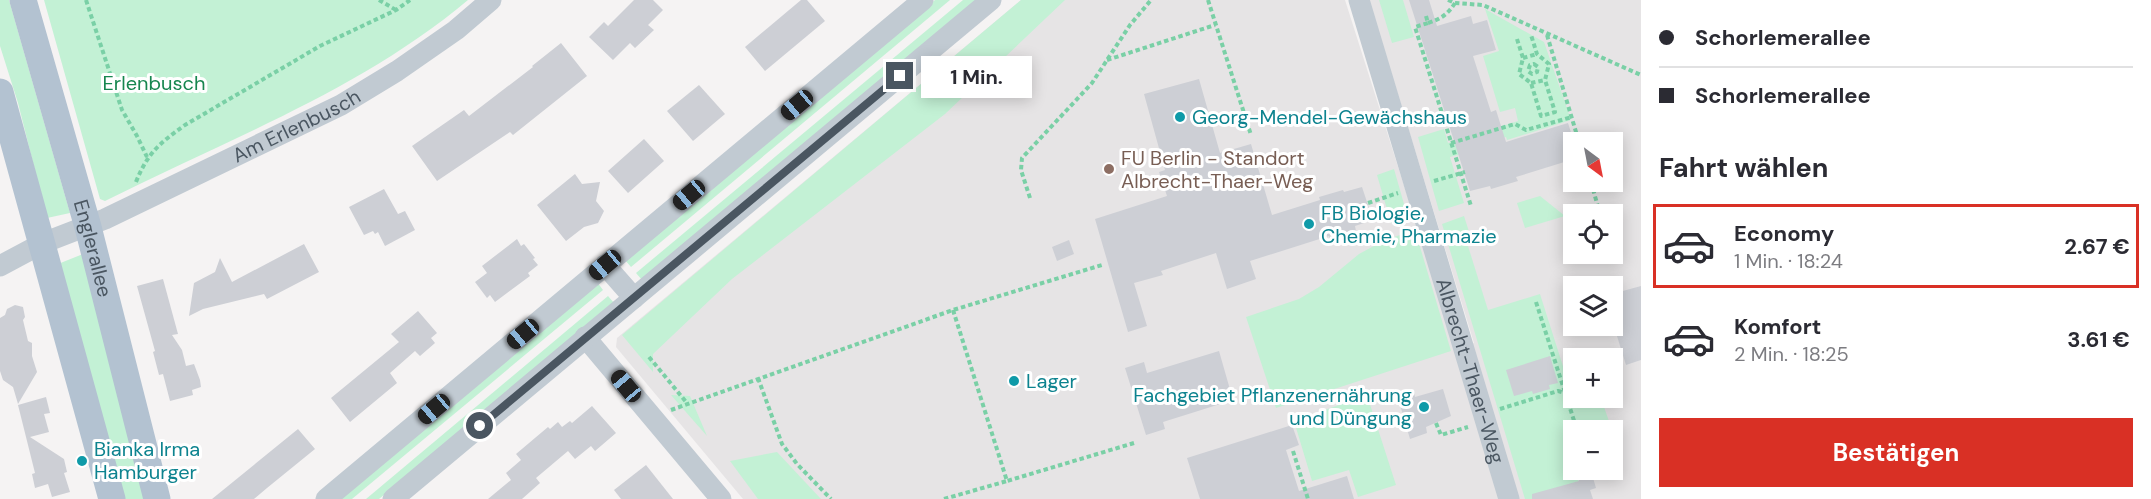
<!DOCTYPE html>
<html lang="de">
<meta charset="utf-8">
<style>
:root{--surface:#fff;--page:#f2f2f3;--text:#2b2b33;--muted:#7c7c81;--line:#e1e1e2;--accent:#d93025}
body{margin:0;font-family:"DM Sans",sans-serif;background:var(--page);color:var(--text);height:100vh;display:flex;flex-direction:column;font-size:22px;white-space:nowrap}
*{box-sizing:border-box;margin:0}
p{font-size:20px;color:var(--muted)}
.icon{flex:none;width:33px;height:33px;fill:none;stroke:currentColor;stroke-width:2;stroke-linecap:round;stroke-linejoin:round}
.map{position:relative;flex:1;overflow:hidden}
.details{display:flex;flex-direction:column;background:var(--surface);width:510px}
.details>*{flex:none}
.hud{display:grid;align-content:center;height:132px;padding:0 18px;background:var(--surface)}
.needle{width:39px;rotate:148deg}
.fabs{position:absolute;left:1563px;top:132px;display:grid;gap:12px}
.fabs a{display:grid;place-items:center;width:60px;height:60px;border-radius:0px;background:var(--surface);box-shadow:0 3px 15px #0003;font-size:30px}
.end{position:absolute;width:27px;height:27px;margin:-14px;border:8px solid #4a5661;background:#fff;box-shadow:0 0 0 3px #fff}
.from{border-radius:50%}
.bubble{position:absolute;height:42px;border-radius:0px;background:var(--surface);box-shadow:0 3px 15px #0003;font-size:20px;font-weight:700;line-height:42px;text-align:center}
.car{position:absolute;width:18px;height:36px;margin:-18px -9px;border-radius:8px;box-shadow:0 0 4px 2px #0007;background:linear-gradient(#222 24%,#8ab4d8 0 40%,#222 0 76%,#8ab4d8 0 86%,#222 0)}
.hud b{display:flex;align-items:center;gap:21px;height:57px;font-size:22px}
.hud b+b{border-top:2px solid var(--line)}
.hud i{width:15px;height:15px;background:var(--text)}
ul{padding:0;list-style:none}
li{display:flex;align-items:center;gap:18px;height:84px;margin:0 12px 9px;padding:0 6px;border:3px solid transparent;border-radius:0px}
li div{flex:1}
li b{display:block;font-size:22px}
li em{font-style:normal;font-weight:700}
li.current{border-color:var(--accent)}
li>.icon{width:54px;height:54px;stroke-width:1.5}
h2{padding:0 18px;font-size:27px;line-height:72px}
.button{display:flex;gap:12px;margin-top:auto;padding:12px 18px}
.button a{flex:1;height:69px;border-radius:0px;background:var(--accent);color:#fff;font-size:24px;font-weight:700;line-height:69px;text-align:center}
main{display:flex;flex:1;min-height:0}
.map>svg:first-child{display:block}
.education{fill:#e6e4e5;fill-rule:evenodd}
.green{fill:#c3f1d5}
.building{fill:#cdcfd5}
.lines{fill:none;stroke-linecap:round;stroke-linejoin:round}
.path{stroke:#7ad0a6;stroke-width:4;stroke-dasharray:4.5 3;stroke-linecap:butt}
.minor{stroke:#c1cad2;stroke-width:21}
.major{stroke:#b3c2d1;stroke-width:27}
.route{stroke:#4a5661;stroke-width:8}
.culture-dot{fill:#0f9aa8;stroke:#fff;stroke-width:2}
.education-dot{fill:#8d6e63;stroke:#fff;stroke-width:2}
.labels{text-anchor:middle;stroke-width:6;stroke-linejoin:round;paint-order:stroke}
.park-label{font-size:20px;fill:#17864f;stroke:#fff}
.culture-label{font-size:20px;fill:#0d838f;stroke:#fff;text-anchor:start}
.street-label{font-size:20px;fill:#4a5661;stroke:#fff}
.education-label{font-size:20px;fill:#785e54;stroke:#fff;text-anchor:start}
</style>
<main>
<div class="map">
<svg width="1641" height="499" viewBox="0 0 1641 499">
<rect width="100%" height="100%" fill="#f5f3f3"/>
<!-- education -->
<path class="education" d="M1021,0h324l111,349 18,-6 -105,-343h272v499h-898l-127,-152 1,-9zM1574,142h38v40h-38zM1574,214h38v40h-38zM1574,286h38v40h-38zM1574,358h38v40h-38zM1574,430h38v40h-38z"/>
<!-- green -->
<g class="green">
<path d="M0,0h9l61,213 -23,5 -29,-115 -18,-57z"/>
<path d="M44,0h424c-107,90 -240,139 -363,201l-5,-2z"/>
<path d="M935,0h15l-319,267 -6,-7z"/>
<path d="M963,0h14l-335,280 -6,-7z"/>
<path d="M1021,0h44l-120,114 -213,165 -79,75v18l-31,-37z"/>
<path d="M1379,0h24l11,37 -22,6z"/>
<path d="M1485,9l59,33 27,78 -64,20 -1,-3 -27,9 1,3 -30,8 14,46 -25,8 -21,-74 26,-8 4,14 70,-22 -3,-13 -15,4 -17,-56 16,-5z"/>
<path d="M1394,169l14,49 -17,5 -14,-48z"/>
<path d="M1540,196l25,20 -40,12 -8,-25z"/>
<path d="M1464,216l9,28 -5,2 20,64 52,-16 28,88 5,4 1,12h19l10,6 9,26h-38v40h18l-15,5 2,8 -33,16h-21l-83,-275z"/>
<path d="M1415,230l36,121 -175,57 -30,-91 53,-18 20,-12 40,-33 26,-14z"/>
<path d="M83,254l65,245h-28l-62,-235z"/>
<path d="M597,282l6,8 -251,209h-14z"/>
<path d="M608,296l6,7 -235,196h-13z"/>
<path d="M671,395l19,1 17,40z"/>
<path d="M1367,395l29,90 -38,12 -9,-27 -37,11 -18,-60z"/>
<path d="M777,452l44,47h-63l-28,-38z"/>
</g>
<!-- building -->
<g class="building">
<path d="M634,0h19l10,10 -15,15 6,5 -19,18 -5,-5 -17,17 -24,-23 15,-15 4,4z"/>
<path d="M801,0h6l18,21 -60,50 -20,-24z"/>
<path d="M1409,0h20l8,26 34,-10 2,8 14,-4 9,30 -23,6 18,56 5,-2 10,32 62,-19 6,19v17l-58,18 2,4 -27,8 -1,-3 -20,5z"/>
<path d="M561,43l26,33 -74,59 -3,-3 -73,49 -25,-35 52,-36 5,6 64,-49 -1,-1z"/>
<path d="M1199,79l21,74 31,-9 21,71 48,-15 -1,-3 24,-7 1,2 18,-5 11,33 -18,6 1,5 -26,8 -1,-3 -79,25 6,18 -29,10 -11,-36 -55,18 2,4 -29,8 13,43 -19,6 -33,-113 72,-23 -8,-24 6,-2 -21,-76z"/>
<path d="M699,85l26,29 -32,27 -26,-30z"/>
<path d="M644,139l20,22 -36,32 -20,-22z"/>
<path d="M575,174l7,10 18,-2 -4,19 8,10 -6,12 -14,4 -18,14 -29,-36z"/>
<path d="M384,189l14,25 7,-3 10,19 -30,16 -7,-14 -3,2 -2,-3 -9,4 -15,-28z"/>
<path d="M517,239l4,7 3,-2 11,14 -2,1 5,6 -10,8 2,3 -35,26 -5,-7 -3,3 -12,-16 12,-9 -5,-7z"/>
<path d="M1069,240l5,14 -17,7 -5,-14z"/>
<path d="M304,244l15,28 -52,27 -3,-5 -61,15 -14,7 5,-33 21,-11 5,-14 12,24z"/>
<path d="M163,279l15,55 -6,1 10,15 4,16 8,-2 6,16 1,7 -9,3 1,5 -23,6 -7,-27 -4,1 -6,-23 2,-1 -18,-65z"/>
<path d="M1641,286v74l-15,5 -14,-45v-26z"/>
<path d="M15,305l8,2 2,10 -2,3 5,21 4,2v13l5,16 -19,32 -5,-17 -10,-7 -3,-9v-53l5,-3 2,-6z"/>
<path d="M418,311l19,22 -6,5 4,5 -15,13 -5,-5 -25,22 7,10 -47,39 -19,-24 68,-56 -8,-8z"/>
<path d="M1219,351l14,49 -70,22 2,7 -19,6 -21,-67 19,-6 3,11z"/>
<path d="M1550,356l8,27 -9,2 1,4 -17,5 -1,-3 -18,5 -8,-26z"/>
<path d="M1443,389l8,27 -25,11 1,6 -17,6 -12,-41 16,-6 1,5z"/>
<path d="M46,397l4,16 -6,1 5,18 -19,5 34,22 3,13 -3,1 6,19 -18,5 -4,-13 -13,4 -3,-14 3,-1 -17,-68z"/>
<path d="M592,406l24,27 -21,18 -4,-5 -16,13 -7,-8 -32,27 4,5 -18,16h-34l23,-19 -5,-7 15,-13 -5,-6 32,-27 2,2 8,-7 4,5 8,-6 2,2z"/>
<path d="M1292,425l7,20 -13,5 13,41 48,-15 7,23h-154l-13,-41z"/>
<path d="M298,429l17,20 -48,39 -13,11h-42z"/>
<path d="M646,465l27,34h-52l-7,-9z"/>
<path d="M1591,471l5,17 -6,2 3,9h-61v-5l47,-13 -2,-5z"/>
</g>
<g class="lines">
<!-- path -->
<g class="path">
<path d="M86,0l36,110 15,26 10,21"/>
<path d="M379,0l17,10"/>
<path d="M1208,0l43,135"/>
<path d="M1448,0l7,3 28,2 158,70"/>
<path d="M1426,16l2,7 -13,4 56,179"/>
<path d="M1428,23c13,-4 20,-9 27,-20"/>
<path d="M1547,35l32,107"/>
<path d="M1517,39l6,19 -4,16 12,9 10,33 14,-4 -10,-32 4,-16 -12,-10 -6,-19"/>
<path d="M1523,58l14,-4"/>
<path d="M1107,60l108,-35"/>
<path d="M1534,64l4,3 -1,5 -5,2 -4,-3 2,-6z"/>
<path d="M1531,83l14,-3"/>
<path d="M1451,143l64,-19 11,6 46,-13"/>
<path d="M1434,181l31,-9"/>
<path d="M136,182c12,-30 24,-39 49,-57l135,-79 76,-36 14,-10"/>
<path d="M1591,182l9,32"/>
<path d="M1030,198l-9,-28 1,-12 70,-75 38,-58 21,-25"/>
<path d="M1368,203l30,-10"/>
<path d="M1536,302l41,128"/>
<path d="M953,310l54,171 127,-38"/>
<path d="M649,357l38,46"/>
<path d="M758,378l24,66 15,20 34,35"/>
<path d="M1500,409l58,-18 7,2"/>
<path d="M671,410l282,-100 149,-45"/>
<path d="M1436,423l5,12 27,-8"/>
<path d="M1293,451l15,48"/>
<path d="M1582,470v4"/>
<path d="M944,499l63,-18"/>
</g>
<!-- minor -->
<g class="minor">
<path id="s1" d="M1359,0l150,499"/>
<path d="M605,265l29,33"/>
<path id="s2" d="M0,266l43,-23 62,-24 236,-114 56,-34 59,-41 35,-30"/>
<path d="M585,337l136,162"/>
<path d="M326,499l597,-499"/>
<path d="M393,499l598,-499"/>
</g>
<!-- major -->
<g class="major">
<path id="s3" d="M23,0l65,227 69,272"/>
<path d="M0,92l112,407"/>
</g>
</g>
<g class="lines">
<!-- route -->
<path class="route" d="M480,426l420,-350"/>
</g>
<!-- markers -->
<g class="culture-dot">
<circle cx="1180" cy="117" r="6"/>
<circle cx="1309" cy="224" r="6"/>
<circle cx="1014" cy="381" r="6"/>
<circle cx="1424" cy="407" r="6"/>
<circle cx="82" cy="461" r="6"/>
</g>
<circle class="education-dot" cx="1109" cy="169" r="6"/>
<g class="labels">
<!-- park labels -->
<g class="park-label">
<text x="154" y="90">Erlenbusch</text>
</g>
<!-- culture labels -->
<g class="culture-label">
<text x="1192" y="124">Georg-Mendel-Gewächshaus</text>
<text x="1321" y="220">FB Biologie,<tspan x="1321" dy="23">Chemie, Pharmazie</tspan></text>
<text x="1026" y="388">Lager</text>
<text x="1412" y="402" text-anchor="end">Fachgebiet Pflanzenernährung<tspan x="1412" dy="23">und Düngung</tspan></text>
<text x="94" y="456">Bianka Irma<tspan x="94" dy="23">Hamburger</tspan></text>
</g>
<!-- street labels -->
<g class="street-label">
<text dy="7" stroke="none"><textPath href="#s2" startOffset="328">Am Erlenbusch</textPath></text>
<text dy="7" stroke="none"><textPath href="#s3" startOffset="258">Englerallee</textPath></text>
<text dy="7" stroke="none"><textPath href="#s1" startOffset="387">Albrecht-Thaer-Weg</textPath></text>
</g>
<!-- education labels -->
<g class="education-label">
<text x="1121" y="165">FU Berlin - Standort<tspan x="1121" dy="23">Albrecht-Thaer-Weg</tspan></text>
</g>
</g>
</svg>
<div class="fabs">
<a><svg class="needle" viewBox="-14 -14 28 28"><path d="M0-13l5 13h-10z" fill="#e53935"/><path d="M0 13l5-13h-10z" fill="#7c7c81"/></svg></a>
<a><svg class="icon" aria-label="locate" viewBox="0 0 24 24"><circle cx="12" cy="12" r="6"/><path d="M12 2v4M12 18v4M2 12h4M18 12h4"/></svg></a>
<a><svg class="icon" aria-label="layers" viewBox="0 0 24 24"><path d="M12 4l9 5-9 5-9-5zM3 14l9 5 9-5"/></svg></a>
<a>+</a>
<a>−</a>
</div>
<i class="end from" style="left:480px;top:426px"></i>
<i class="end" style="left:900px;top:76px"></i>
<div class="bubble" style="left:921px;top:56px;width:111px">1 Min.</div>
<i class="car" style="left:797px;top:105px;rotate:230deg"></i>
<i class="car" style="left:689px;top:195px;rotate:230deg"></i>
<i class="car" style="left:605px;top:265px;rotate:230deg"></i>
<i class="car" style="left:523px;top:334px;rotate:230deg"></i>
<i class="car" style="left:626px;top:386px;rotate:320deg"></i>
<i class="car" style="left:434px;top:409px;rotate:230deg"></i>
</div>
<section class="details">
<div class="hud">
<b><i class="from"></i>Schorlemerallee</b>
<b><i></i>Schorlemerallee</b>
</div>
<h2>Fahrt wählen</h2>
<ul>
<li class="current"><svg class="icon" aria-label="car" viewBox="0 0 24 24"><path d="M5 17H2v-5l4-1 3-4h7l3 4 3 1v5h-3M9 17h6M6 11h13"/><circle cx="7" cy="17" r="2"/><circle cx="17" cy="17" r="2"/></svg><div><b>Economy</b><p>1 Min. · 18:24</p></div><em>2.67 €</em></li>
<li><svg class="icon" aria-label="car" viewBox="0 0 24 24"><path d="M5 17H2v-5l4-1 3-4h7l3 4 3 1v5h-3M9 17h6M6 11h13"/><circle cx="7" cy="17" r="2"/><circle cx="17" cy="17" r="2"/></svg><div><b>Komfort</b><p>2 Min. · 18:25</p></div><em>3.61 €</em></li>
</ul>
<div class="button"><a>Bestätigen</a></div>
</section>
</main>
